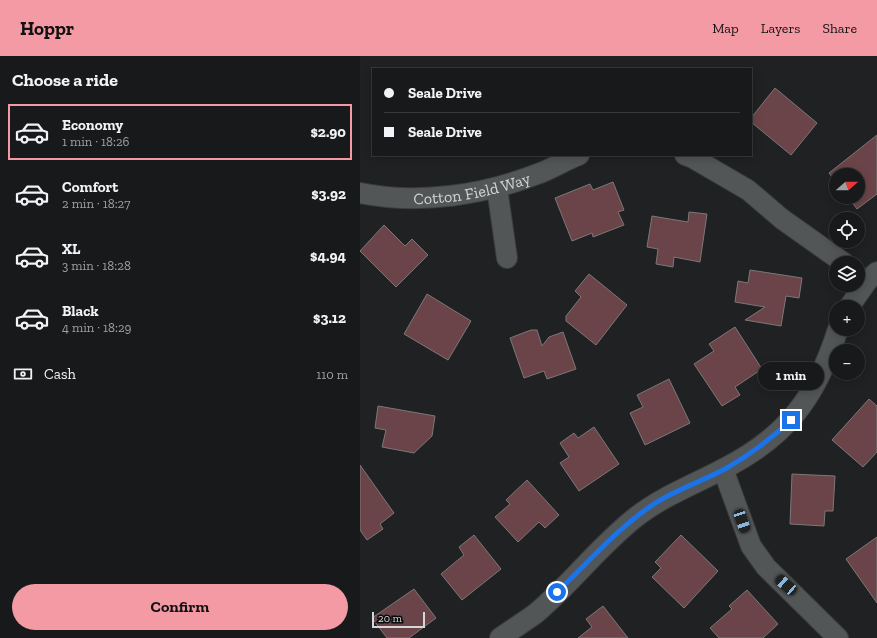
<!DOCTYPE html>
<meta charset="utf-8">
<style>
:root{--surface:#17191a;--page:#242627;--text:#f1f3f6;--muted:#9ea0a2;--line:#363839;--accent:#f49aa5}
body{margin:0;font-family:"Zilla Slab",serif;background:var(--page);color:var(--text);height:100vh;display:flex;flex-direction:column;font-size:15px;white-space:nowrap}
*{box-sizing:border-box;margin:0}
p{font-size:13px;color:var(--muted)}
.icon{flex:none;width:22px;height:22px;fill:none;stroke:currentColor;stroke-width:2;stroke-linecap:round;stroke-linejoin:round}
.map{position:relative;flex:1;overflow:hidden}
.drawer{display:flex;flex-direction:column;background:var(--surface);width:360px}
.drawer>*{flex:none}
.top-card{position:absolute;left:12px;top:12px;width:380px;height:88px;border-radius:0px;box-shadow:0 2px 10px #0003,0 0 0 1px var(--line);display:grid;align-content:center;height:88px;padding:0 12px;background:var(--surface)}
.needle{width:26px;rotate:70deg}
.fabs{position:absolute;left:469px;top:112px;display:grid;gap:8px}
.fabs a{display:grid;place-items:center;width:36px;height:36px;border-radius:50%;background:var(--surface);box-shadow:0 2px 10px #0003,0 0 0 1px var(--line);font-size:20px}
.scale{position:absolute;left:12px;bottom:10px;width:53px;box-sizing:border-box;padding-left:4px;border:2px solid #d5d6d7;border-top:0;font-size:11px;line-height:14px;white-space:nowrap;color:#d5d6d7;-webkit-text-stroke:3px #090b0b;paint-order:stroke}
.end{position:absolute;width:18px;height:18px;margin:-9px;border:5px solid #1a73e8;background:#fff;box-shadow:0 0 0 2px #fff}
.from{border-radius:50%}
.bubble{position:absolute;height:28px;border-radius:14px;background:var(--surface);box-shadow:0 2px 10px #0003,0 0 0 1px var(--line);font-size:13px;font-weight:700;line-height:28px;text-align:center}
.car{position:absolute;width:12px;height:24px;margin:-12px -6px;border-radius:5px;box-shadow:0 0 3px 1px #0007;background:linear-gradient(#222 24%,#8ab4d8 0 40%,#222 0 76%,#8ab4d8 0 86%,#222 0)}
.top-card b{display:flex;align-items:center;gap:14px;height:38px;font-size:15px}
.top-card b+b{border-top:1px solid var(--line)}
.top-card i{width:10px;height:10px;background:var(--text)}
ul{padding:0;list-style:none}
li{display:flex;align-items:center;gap:12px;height:56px;margin:0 8px 6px;padding:0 4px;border:2px solid transparent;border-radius:0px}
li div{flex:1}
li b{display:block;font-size:15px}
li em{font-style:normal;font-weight:700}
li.active{border-color:var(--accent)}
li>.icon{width:36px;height:36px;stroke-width:1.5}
h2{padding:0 12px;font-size:18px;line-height:48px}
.pay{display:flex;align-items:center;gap:10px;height:44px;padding:0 12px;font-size:15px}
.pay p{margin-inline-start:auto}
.primary-button{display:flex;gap:8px;margin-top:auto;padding:8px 12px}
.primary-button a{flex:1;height:46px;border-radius:24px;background:var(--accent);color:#111;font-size:16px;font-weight:700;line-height:46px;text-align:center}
header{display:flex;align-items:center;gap:24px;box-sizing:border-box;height:56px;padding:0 20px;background:var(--accent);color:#111}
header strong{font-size:19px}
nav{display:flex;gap:22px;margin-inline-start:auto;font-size:14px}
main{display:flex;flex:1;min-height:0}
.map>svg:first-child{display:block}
.building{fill:#6b4449;stroke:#7c7878}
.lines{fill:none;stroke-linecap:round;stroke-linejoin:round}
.street-casing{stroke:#3a3c3d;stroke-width:22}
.street{stroke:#535657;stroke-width:20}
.route{stroke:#1a73e8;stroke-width:5}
.labels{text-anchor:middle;stroke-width:3.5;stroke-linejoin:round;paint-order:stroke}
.street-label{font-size:16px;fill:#d5d6d7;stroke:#090b0b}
</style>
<header>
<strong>Hoppr</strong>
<nav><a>Map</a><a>Layers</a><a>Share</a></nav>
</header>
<main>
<section class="drawer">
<h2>Choose a ride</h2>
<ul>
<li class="active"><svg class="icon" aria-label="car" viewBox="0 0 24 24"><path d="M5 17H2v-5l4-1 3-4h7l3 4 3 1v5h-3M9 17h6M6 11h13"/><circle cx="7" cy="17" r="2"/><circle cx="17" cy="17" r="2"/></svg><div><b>Economy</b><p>1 min · 18:26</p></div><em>$2.90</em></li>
<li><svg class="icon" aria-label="car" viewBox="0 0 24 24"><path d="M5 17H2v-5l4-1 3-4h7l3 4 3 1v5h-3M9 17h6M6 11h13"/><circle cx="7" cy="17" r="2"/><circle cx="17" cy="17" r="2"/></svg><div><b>Comfort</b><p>2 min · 18:27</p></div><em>$3.92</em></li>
<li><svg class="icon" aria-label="car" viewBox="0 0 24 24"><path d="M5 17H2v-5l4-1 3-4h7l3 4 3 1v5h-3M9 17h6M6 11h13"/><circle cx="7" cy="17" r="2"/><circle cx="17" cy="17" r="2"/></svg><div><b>XL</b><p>3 min · 18:28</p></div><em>$4.94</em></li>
<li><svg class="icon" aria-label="car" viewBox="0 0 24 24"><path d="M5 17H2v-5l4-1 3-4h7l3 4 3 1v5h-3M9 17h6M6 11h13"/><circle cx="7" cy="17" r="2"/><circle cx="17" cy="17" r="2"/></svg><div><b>Black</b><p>4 min · 18:29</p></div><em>$3.12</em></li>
</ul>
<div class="pay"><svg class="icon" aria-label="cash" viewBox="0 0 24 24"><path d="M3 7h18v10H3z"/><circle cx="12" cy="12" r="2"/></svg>Cash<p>110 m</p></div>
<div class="primary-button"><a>Confirm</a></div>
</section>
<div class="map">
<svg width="517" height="582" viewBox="0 0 517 582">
<rect width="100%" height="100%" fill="#1f2122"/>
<!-- building -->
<g class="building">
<path d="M415,32l42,35 -26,32 -40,-33v-4z"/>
<path d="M517,79v59l-20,15 -9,-12h10v-22h-22v7l-7,-9z"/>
<path d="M253,126l11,28 -6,2 6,13 -31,12 -1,-4 -20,8 -17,-43 35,-14 3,6z"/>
<path d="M329,156l18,2 -7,48 -26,-5 -1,10 -17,-3 2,-15 -11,-2 5,-31 36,6z"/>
<path d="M24,169l21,21 7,-7 16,16 -32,32 -36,-36z"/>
<path d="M390,214l52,8 -3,20 -13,-2 -5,30 -36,-6 20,-13 -30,-5 3,-21 10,2z"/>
<path d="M229,218l38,31 -31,40 -30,-24v-5l15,-19 -6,-6z"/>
<path d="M67,238l44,27 -23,39 -44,-26z"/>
<path d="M375,271l27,42 -27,18 5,8 -18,11 -28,-42 20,-13 -5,-7z"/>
<path d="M171,274h6l5,16 7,-9 14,-5 13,37 -29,10 -3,-8 -20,7 -14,-40z"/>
<path d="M309,323l21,44 -45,22 -15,-32 13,-6 -6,-12z"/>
<path d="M509,343l8,7v46l-14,15 -31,-27z"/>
<path d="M18,350l57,10 -3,20 -18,17 -32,-6 4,-17 -11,-2z"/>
<path d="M234,371l25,37 -40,27 -19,-28 9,-6 -9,-14 14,-10 4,5z"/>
<path d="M0,409l34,48 -14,11 3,5 -16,11 -7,-10z"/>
<path d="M432,418l43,2 -2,35h-8l-1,15 -34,-2z"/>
<path d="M167,424l32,35 -14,13 -6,-6 -21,20 -23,-25 15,-13 -4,-4z"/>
<path d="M114,479l27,34 -39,31 -21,-26 23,-19 -5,-8z"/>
<path d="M321,479l37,36 -34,37 -32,-31 9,-9 -6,-6z"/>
<path d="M517,481v66l-31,-44z"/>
<path d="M54,533l22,29 -27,20h-22l-15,-20z"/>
<path d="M387,534l31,34 -15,14h-44l-9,-10 22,-19 -3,-3z"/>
<path d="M243,550l25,32h-50l14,-11 -6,-8z"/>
</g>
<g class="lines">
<!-- street casing -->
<g class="street-casing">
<g id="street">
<path d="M325,99l8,3 55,32 34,29 62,44"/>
<path d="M137,132l10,70"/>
<path id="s1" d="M0,137c60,12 124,2 180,-20 14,-5 25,-13 39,-18"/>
<path d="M489,251l19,-27 9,-8"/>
<path d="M363,413l28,77 15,21 72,71"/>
<path d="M140,582c11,-8 24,-16 35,-24 36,-30 64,-68 101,-97 27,-21 57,-32 87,-48 64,-32 94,-73 115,-140"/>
</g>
</g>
<!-- street -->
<use href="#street" class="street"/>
</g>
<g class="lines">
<!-- route -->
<path class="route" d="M197,536c32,-30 62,-66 100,-90 21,-13 45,-21 68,-33 25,-14 45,-29 66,-49"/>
</g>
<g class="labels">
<!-- street labels -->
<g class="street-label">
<text dy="6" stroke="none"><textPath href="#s1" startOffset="113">Cotton Field Way</textPath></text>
</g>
</g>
</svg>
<div class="fabs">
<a><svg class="needle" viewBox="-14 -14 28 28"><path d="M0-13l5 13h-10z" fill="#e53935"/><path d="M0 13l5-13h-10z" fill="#9ea0a2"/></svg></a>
<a><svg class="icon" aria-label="locate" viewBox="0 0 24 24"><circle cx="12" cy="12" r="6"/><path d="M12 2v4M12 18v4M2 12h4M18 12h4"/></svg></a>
<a><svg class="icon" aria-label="layers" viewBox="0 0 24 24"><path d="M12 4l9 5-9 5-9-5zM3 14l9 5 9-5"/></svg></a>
<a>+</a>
<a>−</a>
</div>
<div class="scale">20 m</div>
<i class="end from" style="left:197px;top:536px"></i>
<i class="end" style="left:431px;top:364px"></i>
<div class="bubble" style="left:398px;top:306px;width:66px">1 min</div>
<i class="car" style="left:382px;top:465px;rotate:161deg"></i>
<i class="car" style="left:426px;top:529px;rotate:311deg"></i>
<div class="top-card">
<b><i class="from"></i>Seale Drive</b>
<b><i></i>Seale Drive</b>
</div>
</div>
</main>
